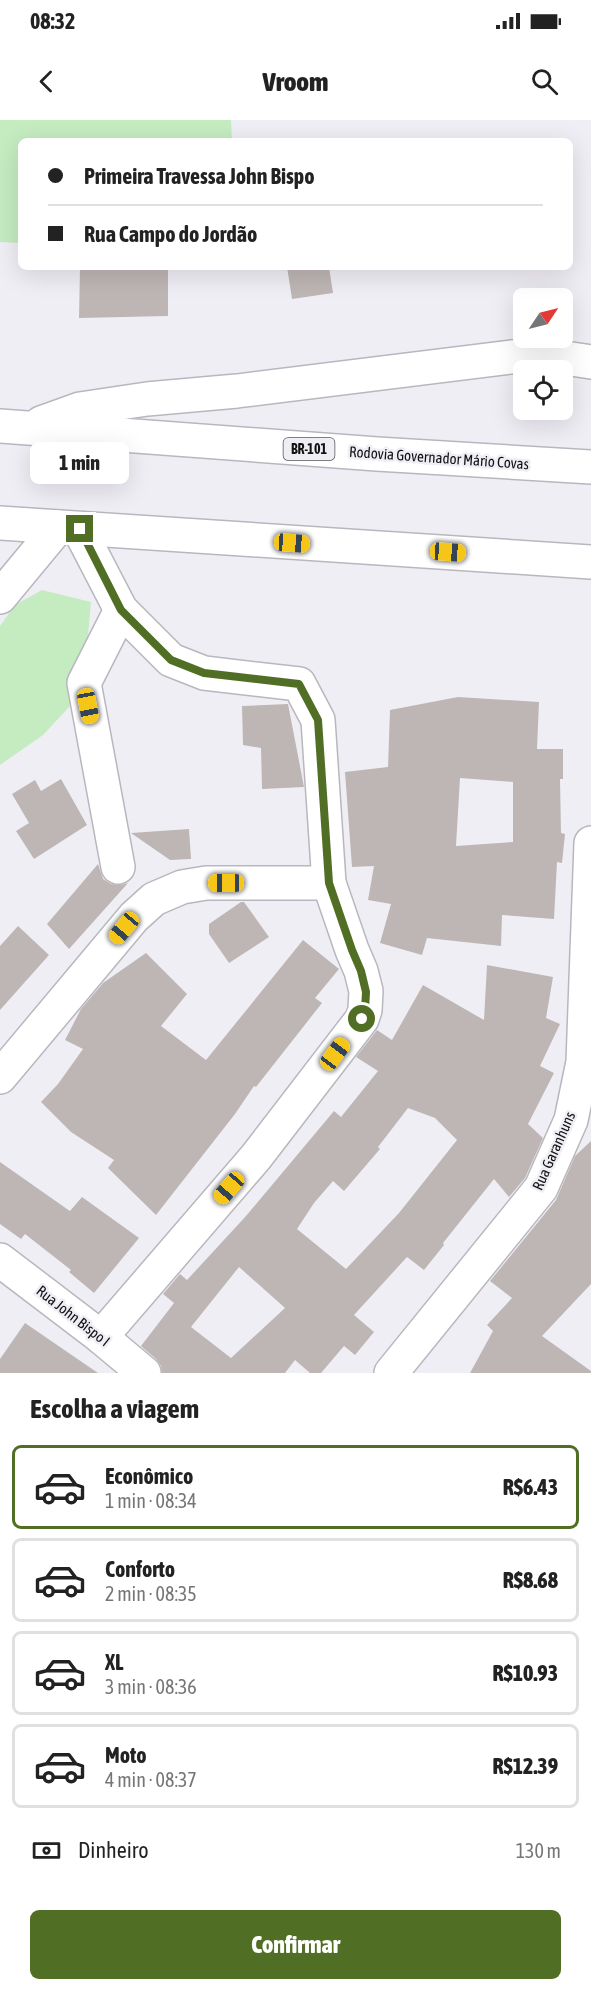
<!DOCTYPE html>
<html lang="pt">
<meta charset="utf-8">
<style>
:root{--surface:#fff;--page:#f6f6f6;--text:#222;--muted:#767676;--line:#e0e0e0;--accent:#516f24}
body{margin:0;font-family:"Asap Condensed",sans-serif;background:var(--page);color:var(--text);height:100vh;display:flex;flex-direction:column;font-size:22px;white-space:nowrap}
*{box-sizing:border-box;margin:0}
p{font-size:20px;color:var(--muted)}
.icon{flex:none;width:33px;height:33px;fill:none;stroke:currentColor;stroke-width:2;stroke-linecap:round;stroke-linejoin:round}
.map{position:relative;height:1253px;overflow:hidden}
.details{display:flex;flex-direction:column;background:var(--surface);flex:1}
.details>*{flex:none}
.banner{position:absolute;left:18px;top:18px;width:555px;height:132px;border-radius:9px;box-shadow:0 6px 24px #0002;display:grid;align-content:center;height:132px;padding:0 30px;background:var(--surface)}
.needle{width:39px;rotate:55deg}
.tools{position:absolute;left:513px;top:168px;display:grid;gap:12px}
.tools a{display:grid;place-items:center;width:60px;height:60px;border-radius:9px;background:var(--surface);box-shadow:0 6px 24px #0002;font-size:30px}
.end{position:absolute;width:27px;height:27px;margin:-14px;border:8px solid #516f24;background:#fff;box-shadow:0 0 0 3px #fff}
.from{border-radius:50%}
.bubble{position:absolute;height:42px;border-radius:9px;background:var(--surface);box-shadow:0 6px 24px #0002;font-size:20px;font-weight:800;line-height:42px;text-align:center}
.car{position:absolute;width:18px;height:36px;margin:-18px -9px;border-radius:8px;box-shadow:0 0 4px 2px #0007;background:linear-gradient(#f5c518 24%,#345 0 40%,#f5c518 0 76%,#345 0 86%,#f5c518 0)}
.banner b{display:flex;align-items:center;gap:21px;height:57px;font-size:22px}
.banner b+b{border-top:2px solid var(--line)}
.banner i{width:15px;height:15px;background:var(--text)}
ul{padding:0;list-style:none}
li{display:flex;align-items:center;gap:18px;height:84px;margin:0 12px 9px;padding:0 18px;border:3px solid var(--line);border-radius:9px}
li div{flex:1}
li b{display:block;font-size:22px}
li em{font-style:normal;font-weight:800}
li.selected{border-color:var(--accent)}
li>.icon{width:54px;height:54px;stroke-width:1.5}
h2{padding:0 30px;font-size:27px;line-height:72px}
.pay{display:flex;align-items:center;gap:15px;height:66px;padding:0 30px;font-size:22px}
.pay p{margin-inline-start:auto}
.primary-button{display:flex;gap:12px;margin-top:auto;padding:12px 30px}
.primary-button a{flex:1;height:69px;border-radius:9px;background:var(--accent);color:#fff;font-size:24px;font-weight:800;line-height:69px;text-align:center}
.status{display:flex;justify-content:space-between;align-items:center;height:42px;padding:0 30px;background:var(--surface);direction:ltr}
.status svg{height:16px;fill:currentColor}
header{display:flex;justify-content:space-between;align-items:center;height:78px;padding:0 30px;background:var(--surface);font-size:27px;font-weight:800}
.map>svg:first-child{display:block}
.green{fill:#c5ebc1}
.building{fill:#beb6b5;fill-rule:evenodd}
.lines{fill:none;stroke-linecap:round;stroke-linejoin:round}
.minor-casing{stroke:#b9b7be;stroke-width:36}
.highway-casing{stroke:#b9b7be;stroke-width:36}
.minor{stroke:#fff;stroke-width:33}
.highway{stroke:#fff;stroke-width:33}
.route{stroke:#516f24;stroke-width:8}
.labels{text-anchor:middle;stroke-width:5;stroke-linejoin:round;paint-order:stroke}
.shield{fill:#f0eef5;stroke:#555357;stroke-width:1.5}
.shield-label{font-size:14px;font-weight:bold;fill:#121113}
.street-label{font-size:15px;fill:#121113;stroke:#f0eef5}
</style>
<div class="status"><b>08:32</b><svg viewBox="0 0 49 12"><path d="M0 12V9h3v3zM5 12V6h3v6zM10 12V3h3v9zM15 12V0h3v12zM26 1h20v11H26zM47 4h2v5h-2z"/></svg></div>
<header><svg class="icon" aria-label="back" viewBox="0 0 24 24"><path d="M15 5l-7 7 7 7"/></svg>Vroom<svg class="icon" aria-label="search" viewBox="0 0 24 24"><circle cx="10" cy="10" r="6"/><path d="M15 15l6 6"/></svg></header>
<div class="map">
<svg width="591" height="1253" viewBox="0 0 591 1253">
<rect width="100%" height="100%" fill="#f0eef5"/>
<!-- green -->
<g class="green">
<path d="M0,0h231l1,21h-211v102l-21,-1z"/>
<path d="M42,470l49,12 -8,90 -40,43 -43,30v-139l15,-21z"/>
</g>
<!-- building -->
<g class="building">
<path d="M287,147h42l4,26 -41,6z"/>
<path d="M80,148h41v2h47v46l-89,2z"/>
<path d="M458,577l81,5 -2,47h26v30h-3l1,54 4,1 -3,29 -5,-1 -3,57 -52,-4 -1,31 -74,-8 -5,17 -42,-12 11,-39 -23,-4 6,-34 -22,1 -7,-95 43,-5 2,-57zM460,658l53,4v60l-57,4z"/>
<path d="M288,584l16,83 -42,2 -1,-41 -18,-3 -1,-39z"/>
<path d="M61,659l26,46 -53,34 -18,-28 13,-8 -17,-29 23,-14 6,11z"/>
<path d="M189,709l2,30 -21,1 -39,-27z"/>
<path d="M98,744l5,15 8,5 10,1 7,-2 -59,66 -22,-25z"/>
<path d="M241,782h3l25,35 -40,26 -20,-29v-10z"/>
<path d="M18,806l31,29 -49,55v-64z"/>
<path d="M303,820l36,29 -24,29 7,5 -66,84 -2,-1 -19,28 -79,101 -48,-47 6,-8 -43,-28 -30,-30 17,-18 25,-35 -18,-9 16,-31 22,-26 43,-30 41,41 -26,32 45,34z"/>
<path d="M487,845l66,12 -7,41 14,6 -20,42 14,7 -26,51 15,14 -18,40 -16,19 -15,-18 -51,64 1,2 -20,25 -17,-13 -53,58 20,17 -19,23 -11,-9 -23,27h-11l-15,-13 -10,13h-123l-1,-7 -5,-7 -15,-13 33,-43 -11,-9 17,-20 7,6 59,-64 88,-105 7,6 37,-46 -22,-14 21,-27 15,10 31,-55 61,35zM408,988l27,10 22,22 -58,73 -53,56 -49,-40 17,-26 19,-22 11,10 36,-42 -2,-2zM239,1147l46,41 -54,50 -40,-31z"/>
<path d="M591,1021v143l-49,52 49,35v2h-121l23,-42 -6,-6 25,-27 -22,-17 66,-81 19,-44z"/>
<path d="M0,1042l67,47 3,2 12,-14 57,41 -45,55 -25,-21 2,-2 -46,-36 -4,5 -21,-15z"/>
<path d="M25,1203l73,50h-98v-14z"/>
</g>
<g class="lines">
<!-- minor casing -->
<g class="minor-casing">
<g id="minor">
<path d="M79,409l42,81 50,50 33,13 95,11 19,36 11,163 23,67 9,21 5,20 -1,19 -3,9 -106,138 -155,180"/>
<path d="M0,477l58,-70"/>
<path d="M118,747l-34,-184 37,-73"/>
<path d="M0,957l134,-160 20,-18 28,-12 24,-4h123"/>
<path d="M0,1140l101,77 43,36"/>
<path d="M391,1253l150,-185 30,-68 12,-58 8,-219"/>
</g>
</g>
<!-- highway casing -->
<g class="highway-casing">
<g id="highway">
<path d="M41,303l39,-14 67,-10 90,-8 274,-34 34,-2 46,7"/>
<path d="M0,306l377,28 214,13"/>
<path d="M0,403l591,39"/>
</g>
</g>
<!-- minor -->
<use href="#minor" class="minor"/>
<!-- highway -->
<use href="#highway" class="highway"/>
</g>
<g class="lines">
<!-- route -->
<path class="route" d="M80,409l41,81 50,50 33,13 95,11 19,36 11,163 23,67 9,21 5,21 -1,18 -3,9"/>
</g>
<g class="labels">
<!-- shield labels -->
<rect class="shield" x="283.5" y="318" width="51" height="22" rx="4.5"/>
<g class="shield-label">
<text x="309" y="334">BR-101</text>
</g>
<!-- street labels -->
<g class="street-label">
<text transform="translate(439 338) rotate(4)" y="5">Rodovia Governador Mário Covas</text>
<text transform="translate(554 1031) rotate(-66)" y="5">Rua Garanhuns</text>
<text transform="translate(73 1196) rotate(38)" y="5">Rua John Bispo I</text>
</g>
</g>
</svg>
<div class="tools">
<a><svg class="needle" viewBox="-14 -14 28 28"><path d="M0-13l5 13h-10z" fill="#e53935"/><path d="M0 13l5-13h-10z" fill="#767676"/></svg></a>
<a><svg class="icon" aria-label="locate" viewBox="0 0 24 24"><circle cx="12" cy="12" r="6"/><path d="M12 2v4M12 18v4M2 12h4M18 12h4"/></svg></a>
</div>
<i class="end from" style="left:362px;top:899px"></i>
<i class="end" style="left:80px;top:409px"></i>
<div class="bubble" style="left:30px;top:322px;width:99px">1 min</div>
<i class="car" style="left:292px;top:423px;rotate:94deg"></i>
<i class="car" style="left:448px;top:432px;rotate:94deg"></i>
<i class="car" style="left:88px;top:586px;rotate:169deg"></i>
<i class="car" style="left:226px;top:763px;rotate:270deg"></i>
<i class="car" style="left:124px;top:808px;rotate:220deg"></i>
<i class="car" style="left:335px;top:934px;rotate:37deg"></i>
<i class="car" style="left:229px;top:1068px;rotate:221deg"></i>
<div class="banner">
<b><i class="from"></i>Primeira Travessa John Bispo</b>
<b><i></i>Rua Campo do Jordão</b>
</div>
</div>
<section class="details">
<h2>Escolha a viagem</h2>
<ul>
<li class="selected"><svg class="icon" aria-label="car" viewBox="0 0 24 24"><path d="M5 17H2v-5l4-1 3-4h7l3 4 3 1v5h-3M9 17h6M6 11h13"/><circle cx="7" cy="17" r="2"/><circle cx="17" cy="17" r="2"/></svg><div><b>Econômico</b><p>1 min · 08:34</p></div><em>R$6.43</em></li>
<li><svg class="icon" aria-label="car" viewBox="0 0 24 24"><path d="M5 17H2v-5l4-1 3-4h7l3 4 3 1v5h-3M9 17h6M6 11h13"/><circle cx="7" cy="17" r="2"/><circle cx="17" cy="17" r="2"/></svg><div><b>Conforto</b><p>2 min · 08:35</p></div><em>R$8.68</em></li>
<li><svg class="icon" aria-label="car" viewBox="0 0 24 24"><path d="M5 17H2v-5l4-1 3-4h7l3 4 3 1v5h-3M9 17h6M6 11h13"/><circle cx="7" cy="17" r="2"/><circle cx="17" cy="17" r="2"/></svg><div><b>XL</b><p>3 min · 08:36</p></div><em>R$10.93</em></li>
<li><svg class="icon" aria-label="car" viewBox="0 0 24 24"><path d="M5 17H2v-5l4-1 3-4h7l3 4 3 1v5h-3M9 17h6M6 11h13"/><circle cx="7" cy="17" r="2"/><circle cx="17" cy="17" r="2"/></svg><div><b>Moto</b><p>4 min · 08:37</p></div><em>R$12.39</em></li>
</ul>
<div class="pay"><svg class="icon" aria-label="cash" viewBox="0 0 24 24"><path d="M3 7h18v10H3z"/><circle cx="12" cy="12" r="2"/></svg>Dinheiro<p>130 m</p></div>
<div class="primary-button"><a>Confirmar</a></div>
</section>
